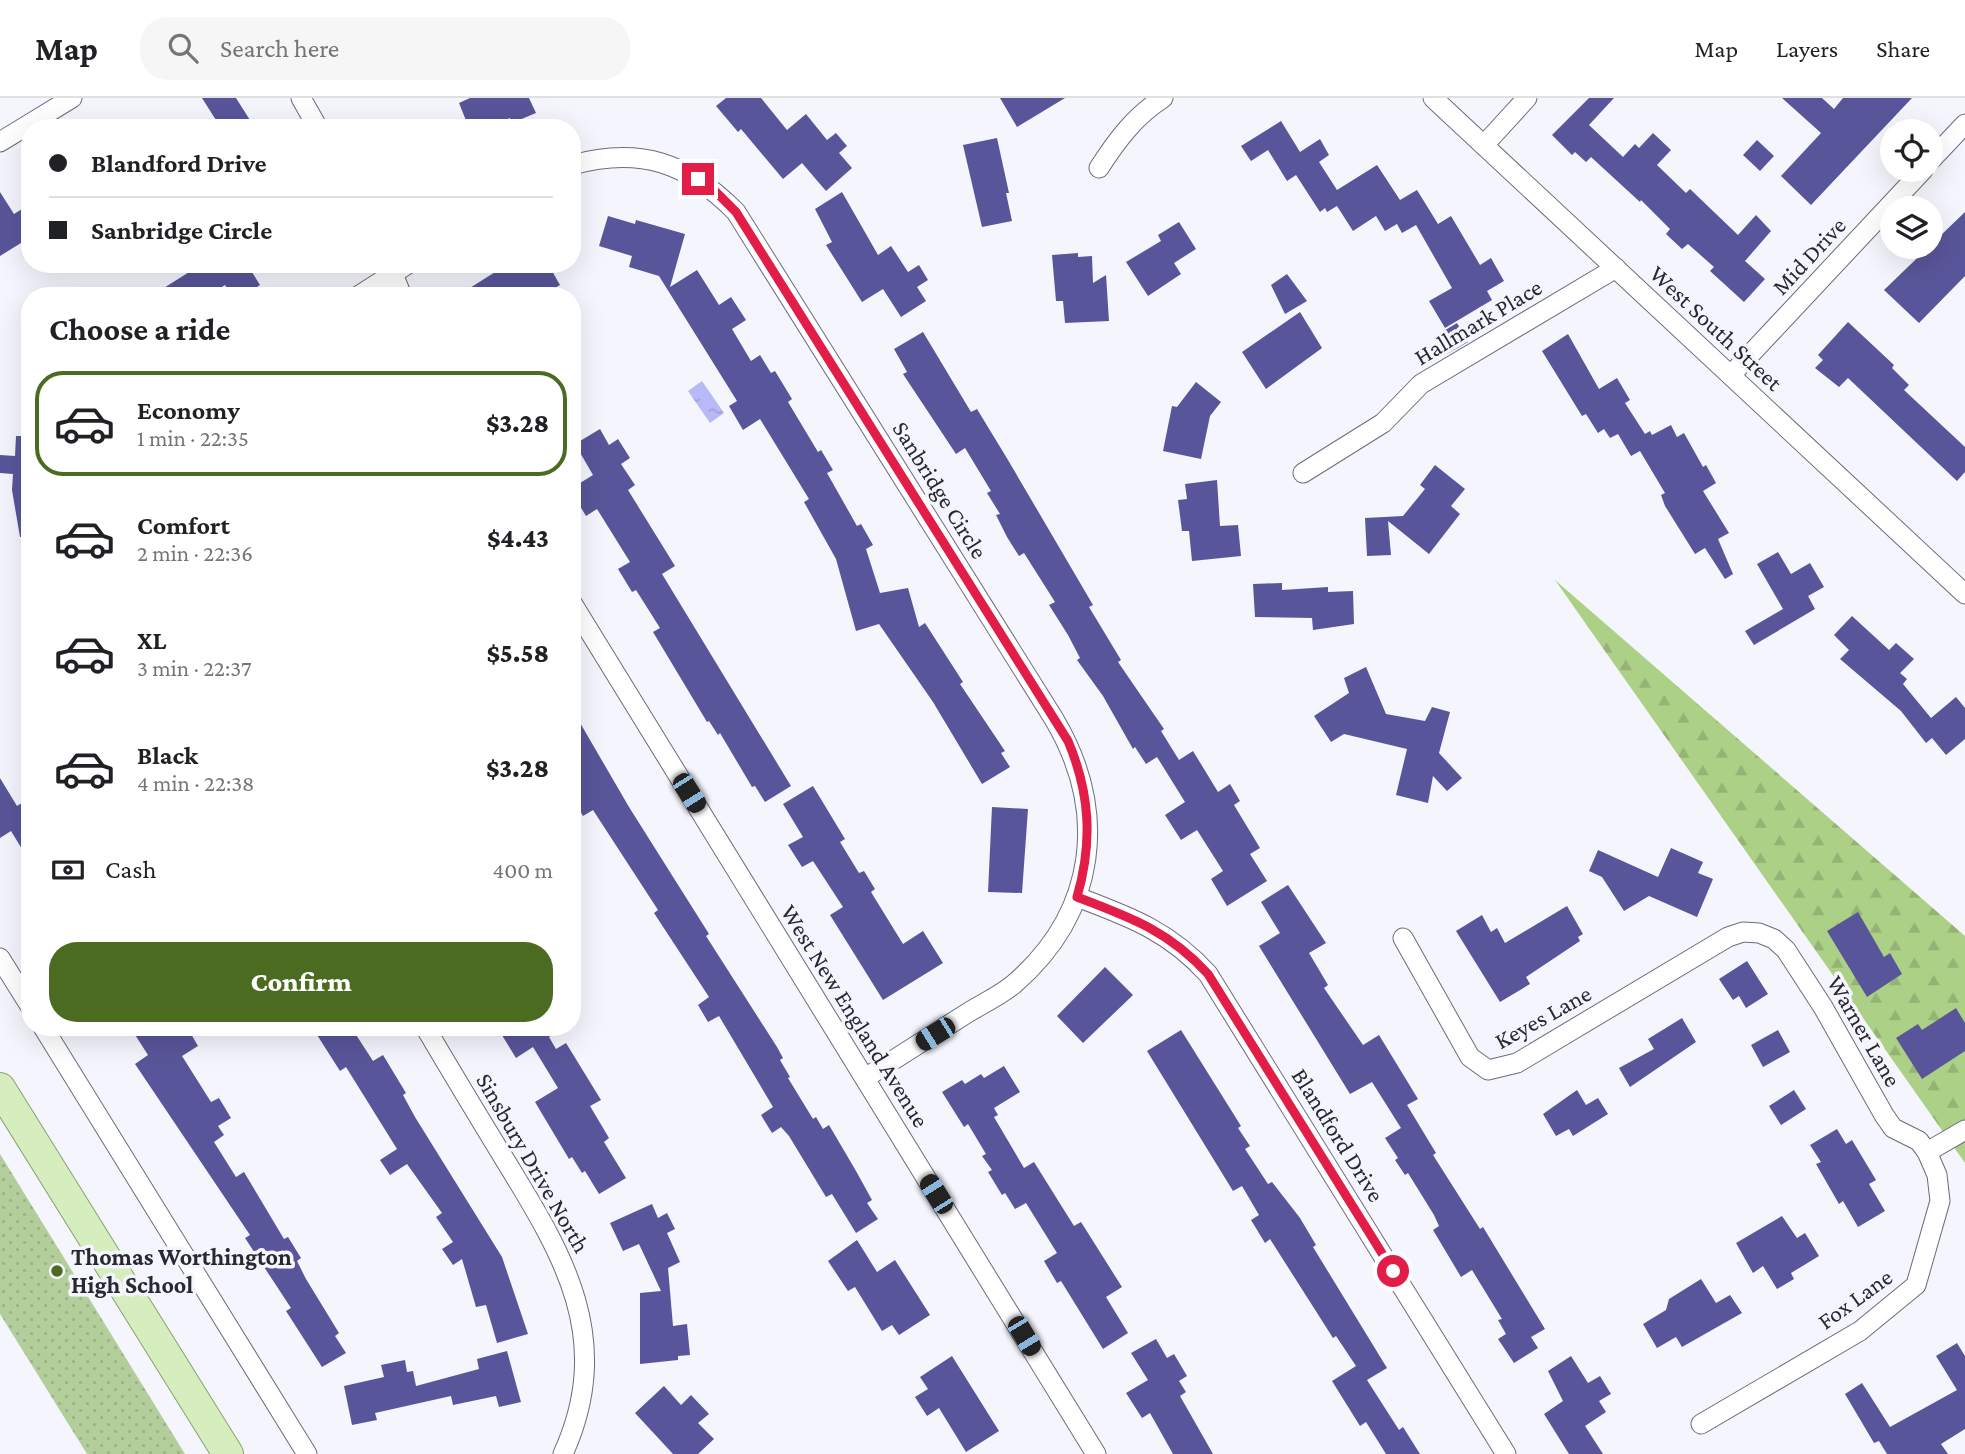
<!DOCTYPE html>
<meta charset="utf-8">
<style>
:root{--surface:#fff;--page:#f6f6f6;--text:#202124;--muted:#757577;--line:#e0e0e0;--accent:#4b6b21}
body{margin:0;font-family:"Crimson Pro",serif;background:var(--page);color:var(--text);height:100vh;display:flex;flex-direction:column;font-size:26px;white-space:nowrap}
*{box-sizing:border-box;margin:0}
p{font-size:23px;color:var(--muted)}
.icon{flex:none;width:38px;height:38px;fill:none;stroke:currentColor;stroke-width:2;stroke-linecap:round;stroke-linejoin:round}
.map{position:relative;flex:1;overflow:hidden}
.sheet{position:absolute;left:21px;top:189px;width:560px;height:749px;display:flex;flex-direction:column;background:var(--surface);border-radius:28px;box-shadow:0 7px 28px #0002}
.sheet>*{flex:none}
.banner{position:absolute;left:21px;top:21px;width:560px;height:154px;border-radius:28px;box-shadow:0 7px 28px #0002;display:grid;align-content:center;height:154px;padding:0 28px;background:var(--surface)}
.fabs{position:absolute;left:1880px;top:21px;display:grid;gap:14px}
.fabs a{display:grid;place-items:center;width:63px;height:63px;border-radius:50%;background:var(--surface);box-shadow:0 7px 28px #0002;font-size:35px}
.end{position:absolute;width:32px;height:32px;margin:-16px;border:9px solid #e11d48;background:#fff;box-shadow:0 0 0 4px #fff}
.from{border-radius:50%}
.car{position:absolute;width:21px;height:42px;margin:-21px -10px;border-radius:9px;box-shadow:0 0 5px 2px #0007;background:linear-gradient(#222 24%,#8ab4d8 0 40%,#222 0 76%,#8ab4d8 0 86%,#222 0)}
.banner b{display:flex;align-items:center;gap:24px;height:66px;font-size:26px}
.banner b+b{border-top:2px solid var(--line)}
.banner i{width:18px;height:18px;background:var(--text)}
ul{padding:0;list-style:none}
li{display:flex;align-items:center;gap:21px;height:105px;margin:0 14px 10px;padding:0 14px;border:4px solid transparent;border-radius:28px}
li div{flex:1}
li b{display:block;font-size:26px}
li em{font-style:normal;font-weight:800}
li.current{border-color:var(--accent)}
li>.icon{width:63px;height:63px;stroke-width:1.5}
h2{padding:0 28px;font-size:32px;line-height:84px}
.pay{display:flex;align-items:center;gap:18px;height:77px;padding:0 28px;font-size:26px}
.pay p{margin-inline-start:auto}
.action{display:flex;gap:14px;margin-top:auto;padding:14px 28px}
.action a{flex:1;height:80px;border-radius:28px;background:var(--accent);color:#fff;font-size:28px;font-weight:800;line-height:80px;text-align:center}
header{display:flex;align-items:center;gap:42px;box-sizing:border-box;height:98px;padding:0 35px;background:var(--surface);border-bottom:2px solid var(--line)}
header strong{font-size:33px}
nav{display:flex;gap:38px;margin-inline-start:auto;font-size:24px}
.search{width:490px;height:63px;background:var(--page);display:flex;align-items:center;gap:18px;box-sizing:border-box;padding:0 24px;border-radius:28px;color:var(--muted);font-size:26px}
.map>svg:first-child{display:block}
.grass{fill:url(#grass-dots)}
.forest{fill:url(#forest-firs)}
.water{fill:url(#water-ripples)}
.building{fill:#59559a}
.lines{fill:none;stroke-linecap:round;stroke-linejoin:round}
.minor-casing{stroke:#6b6c7e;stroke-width:21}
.primary-casing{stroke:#88a270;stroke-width:32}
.minor{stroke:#fff;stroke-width:19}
.primary{stroke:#d6eebe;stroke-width:30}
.route{stroke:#e11d48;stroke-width:9}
.poi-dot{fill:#4b6b21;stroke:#f5f5fe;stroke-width:2.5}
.labels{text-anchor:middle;stroke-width:7;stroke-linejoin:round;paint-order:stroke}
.street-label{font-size:24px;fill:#282830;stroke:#f5f5fe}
.poi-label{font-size:24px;font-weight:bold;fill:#282830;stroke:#f5f5fe;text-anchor:start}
</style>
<header>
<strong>Map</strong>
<div class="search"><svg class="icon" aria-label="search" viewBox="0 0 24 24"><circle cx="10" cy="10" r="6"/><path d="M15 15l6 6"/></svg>Search here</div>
<nav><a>Map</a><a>Layers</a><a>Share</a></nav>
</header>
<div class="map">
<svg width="1965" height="1356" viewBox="0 0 1965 1356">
<defs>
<pattern id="grass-dots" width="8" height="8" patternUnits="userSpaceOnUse" patternTransform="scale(1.75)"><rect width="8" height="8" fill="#b4ce9b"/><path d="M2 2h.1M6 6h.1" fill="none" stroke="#9bb186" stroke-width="1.8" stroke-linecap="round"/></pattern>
<pattern id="forest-firs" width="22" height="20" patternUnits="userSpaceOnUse" patternTransform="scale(1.75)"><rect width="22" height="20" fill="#acd186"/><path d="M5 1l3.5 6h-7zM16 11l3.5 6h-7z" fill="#94b374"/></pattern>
<pattern id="water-ripples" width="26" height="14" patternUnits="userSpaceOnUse" patternTransform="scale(1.75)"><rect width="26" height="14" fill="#b8b9f6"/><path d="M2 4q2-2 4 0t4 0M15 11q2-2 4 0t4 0" fill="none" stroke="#9e9fd3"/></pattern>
</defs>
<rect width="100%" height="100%" fill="#f5f5fe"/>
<!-- grass -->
<path class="grass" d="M0,1056l185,300h-98l-87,-140z"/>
<!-- forest -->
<path class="forest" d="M1555,482l410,356v227z"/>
<!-- water -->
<path class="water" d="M702,283l22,32 -14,10 -22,-32z"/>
<!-- building -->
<g class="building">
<path d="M202,0h34l19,30h-34z"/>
<path d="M470,0h59l7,15 -24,10 -2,-5 -16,7 -2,-4 -23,7 -10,-25z"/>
<path d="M726,0h35l26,32 19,-16 21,26 9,-7 11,13 -8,7 13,15 -26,23 -24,-28 -19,16 -42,-50 -3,3 -22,-26z"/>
<path d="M1000,0h65l-48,29z"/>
<path d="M1589,0h25l-25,27 34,32 12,-13 4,4 14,-15 18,17 -14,15 29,28 4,-4 48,46 18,-20 15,16 -26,30 20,18 -21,23 -34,-31 4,-4 -26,-23 -6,5 -16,-15 4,-5 -29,-29 -1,2 -49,-45 -5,5 -11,-10 -3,3 -20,-20z"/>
<path d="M1782,0h40l12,11 9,-11h69l-101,107 -30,-29 40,-43z"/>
<path d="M1281,23l19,31 20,-13 9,16 -10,7 18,28 40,-25 23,35 17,-10 21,34 13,-8 29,49 11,-7 13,23 -17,10 5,9 -47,28 -16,-27 23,-13 -36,-63 -14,8 -5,-9 -12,7 -9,-15 -23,15 -16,-25 -10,6 -2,-4 -5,4 -24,-37 -9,6 -19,-31 -17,11 -10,-15z"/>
<path d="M997,40l12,55h-3l6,28 -30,6 -19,-82z"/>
<path d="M1757,42l17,16 -14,15 -17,-16z"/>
<path d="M0,94l14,22 16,-10 -1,34 -29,18z"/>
<path d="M842,94l36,63 13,-9 17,26 11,-7 9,15 -11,7 9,14 -25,16 -18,-28 -21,13 -36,-57 6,-3 -17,-33z"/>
<path d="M1965,114v64l-46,47 -35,-33z"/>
<path d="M608,118l27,8 1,-4 49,14 -15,53 27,-17 22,35 12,-8 15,23 -14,9 19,32 9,-6 11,18 4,-2 17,28 -4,3 30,50 3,-2 12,20 -6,3 30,53 4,-2 12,21 -7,4 14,44 28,-5 11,39 6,-4 38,59 -3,2 45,67 -4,2 9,14 -28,17 -49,-82 -54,-78 -23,7 -20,-72 -32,-57 5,-3 -49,-80 -17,11 -14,-24 8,-5 -78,-125 -30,-9 3,-11 -33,-10z"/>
<path d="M1179,124l17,27 -22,14 7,11 -33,22 -22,-34 35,-21 -3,-6z"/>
<path d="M1078,155v4l14,-1 1,27 13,-8 3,46 -44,2 -2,-22h-7l-4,-46z"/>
<path d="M202,166h45l13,21 -17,11h-11l-7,-11 -17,11h-57z"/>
<path d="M508,166h40l12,21 -18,11h-85z"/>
<path d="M1287,176l20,27 -22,13 -14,-29z"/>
<path d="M1300,214l22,36 -56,41 -24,-37z"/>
<path d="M1848,224l46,43 -2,3 17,17 -5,5 61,57v25l-8,9 -109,-103 -9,9 -24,-19 8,-8 -5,-5z"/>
<path d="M1457,225l11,19 -21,12 -10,-19z"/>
<path d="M923,234l48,80 6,-3 31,51 85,145 -4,2 32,53 -3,2 46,67 -3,2 18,29 14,-9 25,41 12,-8 10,17 -6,4 26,43 -10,6 17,27 -40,25 -16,-27 12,-8 -26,-41 -16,10 -16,-25 20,-13 -28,-45 -11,7 -11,-17 -2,2 -30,-53 -26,-36 3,-2 -12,-23 -19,-30 6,-3 -31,-49 -5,3 -12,-19 -11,-22 4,-1 -13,-21 4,-2 -26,-43 -9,6 -53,-80 4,-2 -13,-23z"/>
<path d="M1568,236l31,55 18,-11 13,22 -5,3 20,31 5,-3 2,4 19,-10 6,12 7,-4 19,34 3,-2 10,18 -13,8 26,42 -11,6 15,35 -8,5 -20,-31 -10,6 -30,-48 -4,-11 4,-2 -25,-42 -9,5 -13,-22 -8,4 -6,-9 -6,4 -12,-19 -4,2 -40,-65z"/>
<path d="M1196,284l25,20 -11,14 -9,43 -38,-8 9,-45 5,1z"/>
<path d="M600,331l9,16 9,-6 12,19 -9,6 14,21 -7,5 47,76 -13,8 129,212 -26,16 -10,-16 -3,1 -32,-54 -2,2 -9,-14 -2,1 -54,-90 7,-4 -24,-38 -4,2 -14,-23 12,-7 -33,-53 -11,7 -14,-23v-5l21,-13 -18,-31z"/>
<path d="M16,338h14v100l-10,1 -8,-47 1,-16 -13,-1v-18l15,1z"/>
<path d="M1435,367l30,24 -14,17 9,8 -31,40 -41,-33 3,34 -24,1 -2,-38 38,-2 22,-27 -5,-4z"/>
<path d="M1217,382l3,46 18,-1 3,31 -49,5 -3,-30h-7l-4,-31 9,-1 -2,-15z"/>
<path d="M1778,454l13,22 19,-11 14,24 -16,9 7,13 -61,36 -9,-14 38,-22 -26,-45z"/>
<path d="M1282,485v7l46,-3v5l25,-1 1,33 -41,6 -1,-12 -57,-1 -2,-33z"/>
<path d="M1852,518l37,34 7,-7 18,16 -14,14 7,6 -4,5 28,34 25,-21 9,11v31l-19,16 -14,-17 -6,5 -25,-32 -61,-52 9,-9 -15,-15z"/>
<path d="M1366,569l20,47 39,7 7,-14 18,5 -11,41 23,25 -15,13 -14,-15 -5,27 -32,-8 11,-46 -63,-15 -13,8 -17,-26 35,-23 -5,-15z"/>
<path d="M572,611l57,98 80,127 -3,2 71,111 6,11 -3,2 10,17 -2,1 25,41 3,-2 7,12 6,-4 27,46 16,29 -5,3 11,16 -22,14 -24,-39 -6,3 -37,-61 -8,-9 -9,6 -11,-18 12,-8 -54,-91 -11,6 -10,-17 11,-8 -55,-84 4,-3 -65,-100 -10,6 -11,-18z"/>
<path d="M0,680l17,28 13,-8v64l-19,-31 -11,7z"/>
<path d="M813,688l32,53 -5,3 19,31 5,-2 11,18 -4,3 32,52 20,-13 20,32 -60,37 -53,-85 13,-8 -30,-46 -11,6 -14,-22 15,-8 -20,-33z"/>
<path d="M992,709l36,2 -6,84 -34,-1z"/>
<path d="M1671,750l32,14 -5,11 15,6 -16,38 -48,-21 -25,15 -22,-34 -13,-6 9,-21 60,27z"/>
<path d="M1288,787l38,58 -17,10 19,32 -4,3 39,57 16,-10 39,64 -11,6 29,48 -3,2 47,74 3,-2 62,102 -14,8 7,11 -24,15 -16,-24 8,-5 -8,-14 4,-1 -30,-49 -11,7 -28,-47 6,-4 -5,-11 -26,-42 -3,2 -10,-15 3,-2 -13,-20 16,-10 -29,-46 -22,12 -91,-148 21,-13 -19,-31z"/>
<path d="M1567,808l16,28 -5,3 2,4 -54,36 4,7 -30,18 -44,-71 26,-16 9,17 6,-4 8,15z"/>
<path d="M1858,814l26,45 6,-4 12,21 -35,23 -40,-66z"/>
<path d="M1747,863l21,33 -22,14 -7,-12 -6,4 -14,-21z"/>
<path d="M1105,869l28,28 -50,48 -26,-27z"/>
<path d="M1956,910l9,15v28l-43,28 -26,-41 22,-14 4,6z"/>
<path d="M1682,920l14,24 -66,45 -11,-19 35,-19 -6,-10z"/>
<path d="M130,929h57l11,19 -16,10 29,46 8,-4 12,20 -13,8 6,9 -10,7 22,35 8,-5 40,67 4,-2 13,21 -4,3 9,18 33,54 -4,3 11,17 -24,14 -36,-56 5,-3 -46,-70 5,-3 -115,-171 13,-9z"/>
<path d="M312,929h39l22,34 10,-6 23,38 -3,2 12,22 87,140 26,77 -31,9 -11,-38 -10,2 -14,-48 -9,6 -11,-16 11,-7 -17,-25 6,-4 -35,-49 -17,11 -10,-15 17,-11 -51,-82 -6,4z"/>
<path d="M497,929h68l-16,10 7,12 10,-6 35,57 -11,6 19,32 -5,4 22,36 -27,16 -14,-23 -3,2 -10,-16 -3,2 -34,-57 23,-14 -25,-41 -17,11z"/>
<path d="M1181,932l60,96 -3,2 12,18 -5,3 23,35 4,-2 28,36 16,27 -3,2 74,121 -20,12 32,50 4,-3 17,27h-34l-20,-32 -6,4 -28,-45 24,-15 -20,-30 -3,2 -63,-99 -5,4 -14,-23 8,-5 -17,-29 -9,5 -86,-140z"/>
<path d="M1778,932l12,22 -27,15 -12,-22z"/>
<path d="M1004,968l16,26 -26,16 4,7 -4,2 30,51 10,-6 40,64 7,-4 41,65 -16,10 22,36 -25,16 -42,-68 -4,2 -13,-22 13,-8 -31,-50 -11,6 -10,-16 -3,2 -14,-23 4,-2 -10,-14 4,-2 -18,-30 -4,3 -22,-35 20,-12 3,4 16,-10 3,4z"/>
<path d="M1577,992l9,15 12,-7 10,16 -35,22 -4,-7 -13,7 -13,-22z"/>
<path d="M1794,992l12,19 -25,16 -12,-19z"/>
<path d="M1837,1031l9,15 6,-4 24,40 -7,4 16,27 -27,16 -15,-26 -4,3 -23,-40 5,-2 -11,-17z"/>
<path d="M652,1106l6,14 9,-5 8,16 -8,4 13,29 -12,6 5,58 14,-2 3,31 -12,1v4l-38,4v-71l21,-2 -22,-47 -16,7 -13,-28z"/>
<path d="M1782,1118l15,22 8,-5 14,23 -28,17 3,6 -17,10 -14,-23 -10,7 -17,-30z"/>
<path d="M857,1142l20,32 18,-12 35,55 -31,20 -7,-10 -10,6 -27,-44 -7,4 -20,-30z"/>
<path d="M1701,1181l15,24 14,-8 12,18 -60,34 -6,-10 -19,11 -14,-24 23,-14 3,-11z"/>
<path d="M1156,1241l11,19 7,-4 13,22 -8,5 7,11 -6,4 33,58h-40l-23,-41 -8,5 -16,-25 22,-13 -17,-27z"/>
<path d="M1957,1245l8,13v73l-24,15 7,10h-61l-8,-13 -5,2 -29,-49 17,-11 28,44 67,-37 -21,-34z"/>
<path d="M507,1253l14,51 -22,5 -3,-11 -43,9 -2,-9 -76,17 2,7 -25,5 -8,-39 40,-9 -3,-12 24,-5 2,12 6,-1 3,15 63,-17 -2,-10z"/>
<path d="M952,1258l47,75 -33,21 -27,-44 -12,8 -12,-19 13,-8 -8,-12z"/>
<path d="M1571,1258l17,27 12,-7 11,18 -12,7 7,11 -21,14 18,28h-34l-25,-40 19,-13 -15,-30z"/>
<path d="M664,1288l17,19 10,-10 18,19 -11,9 16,16 -16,15h-25l-38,-41z"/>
</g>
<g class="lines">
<!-- minor casing -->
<g class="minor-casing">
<g id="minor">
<path d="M301,0l17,30"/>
<path d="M1433,0l532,496"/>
<path d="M0,44l72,-44"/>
<path d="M1484,47l43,-47"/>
<path d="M1930,63l35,-37"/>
<path d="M572,67c68,-19 116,-2 164,47l318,507c55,93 43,193 -40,265 -13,11 -30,19 -45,28 -35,22 -69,44 -104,66"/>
<path d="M1099,70c18,-28 36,-52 64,-70"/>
<path d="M389,166l13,32"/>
<path d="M358,198l50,-32"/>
<path d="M1731,277l192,-205"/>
<path d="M1303,375l80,-50 38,-39 195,-116"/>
<path d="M572,505l524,851"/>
<path d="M1077,799c53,20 92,34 131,77l298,480"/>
<path d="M1403,840l67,119 18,13 29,-7 211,-126 15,-5 16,1 15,6 12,11 37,57 61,108 9,13 26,13 8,11 10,23 3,26 -24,84 -56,46 -159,93"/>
<path d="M0,860l30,48"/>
<path d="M43,929l264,427"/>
<path d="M425,929c26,44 53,89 80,133 59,96 110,179 58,294"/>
<path d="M1927,1054l38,-22"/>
</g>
</g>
<!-- primary casing -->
<g class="primary-casing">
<path id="primary" d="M0,990l228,366"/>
</g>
<!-- minor -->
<use href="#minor" class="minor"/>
<!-- primary -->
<use href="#primary" class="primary"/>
</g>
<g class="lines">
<!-- route -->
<path class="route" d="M698,81l14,9 24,24 332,529c22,52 25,101 9,156 53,20 92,34 131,77l185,297"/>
</g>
<!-- markers -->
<circle class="poi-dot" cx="57" cy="1173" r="7"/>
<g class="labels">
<!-- street labels -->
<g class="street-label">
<text transform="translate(1809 158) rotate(-47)" y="8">Mid Drive</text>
<text transform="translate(1478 224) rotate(-31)" y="8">Hallmark Place</text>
<text transform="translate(1716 230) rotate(43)" y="8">West South Street</text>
<text transform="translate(940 392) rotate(58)" y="8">Sanbridge Circle</text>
<text transform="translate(855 918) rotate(58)" y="8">West New England Avenue</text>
<text transform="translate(1543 919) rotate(-29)" y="8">Keyes Lane</text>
<text transform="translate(1864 933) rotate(60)" y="8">Warner Lane</text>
<text transform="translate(1338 1037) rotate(58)" y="8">Blandford Drive</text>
<text transform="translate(533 1065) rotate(60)" y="8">Sinsbury Drive North</text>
<text transform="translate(1855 1201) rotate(-36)" y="8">Fox Lane</text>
</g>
<!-- poi labels -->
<g class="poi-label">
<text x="71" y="1167">Thomas Worthington<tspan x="71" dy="28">High School</tspan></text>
</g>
</g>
</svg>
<div class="fabs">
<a><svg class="icon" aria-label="locate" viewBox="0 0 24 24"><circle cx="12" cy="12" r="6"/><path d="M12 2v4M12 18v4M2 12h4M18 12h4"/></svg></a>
<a><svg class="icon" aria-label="layers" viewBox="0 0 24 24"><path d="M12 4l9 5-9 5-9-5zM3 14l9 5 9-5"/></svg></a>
</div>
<i class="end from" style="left:1393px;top:1173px"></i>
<i class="end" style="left:698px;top:81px"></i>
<i class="car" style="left:689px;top:695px;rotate:148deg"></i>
<i class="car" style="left:935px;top:936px;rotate:238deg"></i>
<i class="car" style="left:936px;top:1096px;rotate:328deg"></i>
<i class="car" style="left:1024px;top:1238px;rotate:149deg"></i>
<div class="banner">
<b><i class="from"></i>Blandford Drive</b>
<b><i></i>Sanbridge Circle</b>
</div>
<section class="sheet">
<h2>Choose a ride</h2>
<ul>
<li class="current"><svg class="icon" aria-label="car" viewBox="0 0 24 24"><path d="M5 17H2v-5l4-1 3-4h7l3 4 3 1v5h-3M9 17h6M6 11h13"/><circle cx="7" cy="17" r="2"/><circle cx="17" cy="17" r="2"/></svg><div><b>Economy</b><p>1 min · 22:35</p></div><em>$3.28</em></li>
<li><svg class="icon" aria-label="car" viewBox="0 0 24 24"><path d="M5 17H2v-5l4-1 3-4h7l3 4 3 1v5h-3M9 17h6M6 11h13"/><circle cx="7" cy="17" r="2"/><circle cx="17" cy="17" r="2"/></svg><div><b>Comfort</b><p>2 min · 22:36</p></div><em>$4.43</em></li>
<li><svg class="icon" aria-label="car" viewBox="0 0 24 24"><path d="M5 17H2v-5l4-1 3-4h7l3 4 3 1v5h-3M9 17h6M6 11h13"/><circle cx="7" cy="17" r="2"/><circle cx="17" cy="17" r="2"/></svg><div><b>XL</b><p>3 min · 22:37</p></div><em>$5.58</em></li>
<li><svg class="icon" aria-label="car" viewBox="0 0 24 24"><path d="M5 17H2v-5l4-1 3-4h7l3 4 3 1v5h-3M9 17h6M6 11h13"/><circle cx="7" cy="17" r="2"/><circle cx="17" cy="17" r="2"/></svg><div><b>Black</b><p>4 min · 22:38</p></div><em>$3.28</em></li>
</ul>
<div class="pay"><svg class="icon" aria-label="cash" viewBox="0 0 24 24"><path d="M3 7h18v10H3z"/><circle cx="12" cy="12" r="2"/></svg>Cash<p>400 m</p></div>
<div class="action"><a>Confirm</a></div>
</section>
</div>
